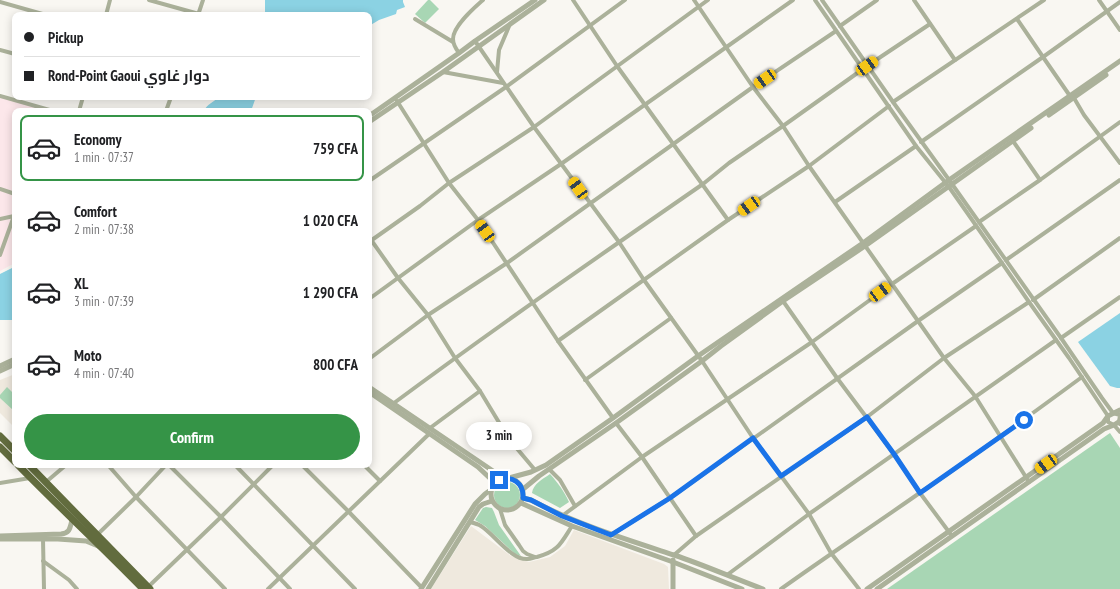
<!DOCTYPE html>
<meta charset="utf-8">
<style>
:root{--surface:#fff;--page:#f6f6f6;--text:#202124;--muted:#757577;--line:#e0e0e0;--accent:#359447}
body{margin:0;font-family:"PT Sans Narrow",Cairo,sans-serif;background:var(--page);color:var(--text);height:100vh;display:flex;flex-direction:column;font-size:15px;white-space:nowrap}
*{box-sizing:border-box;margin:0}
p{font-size:13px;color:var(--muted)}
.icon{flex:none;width:22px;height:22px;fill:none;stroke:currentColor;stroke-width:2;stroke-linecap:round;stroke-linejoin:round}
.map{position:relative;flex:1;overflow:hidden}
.details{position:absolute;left:12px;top:108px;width:360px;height:360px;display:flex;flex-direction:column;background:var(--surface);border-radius:8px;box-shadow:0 2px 10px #0003}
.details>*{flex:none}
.hud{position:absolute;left:12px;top:12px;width:360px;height:88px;border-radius:8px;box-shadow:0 2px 10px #0003;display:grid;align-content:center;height:88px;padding:0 12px;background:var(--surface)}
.end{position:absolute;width:18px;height:18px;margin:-9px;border:5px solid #1a73e8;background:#fff;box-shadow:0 0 0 2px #fff}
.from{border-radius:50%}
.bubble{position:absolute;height:28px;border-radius:14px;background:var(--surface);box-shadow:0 2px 10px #0003;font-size:13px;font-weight:700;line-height:28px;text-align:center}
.car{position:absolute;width:12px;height:24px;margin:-12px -6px;border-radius:5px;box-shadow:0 0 3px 1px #0007;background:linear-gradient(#f5c518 24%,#345 0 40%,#f5c518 0 76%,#345 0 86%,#f5c518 0)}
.hud b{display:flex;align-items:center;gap:14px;height:38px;font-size:15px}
.hud b+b{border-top:1px solid var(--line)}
.hud i{width:10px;height:10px;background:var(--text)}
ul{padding:7px 0 0;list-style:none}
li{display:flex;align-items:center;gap:12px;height:66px;margin:0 8px 6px;padding:0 4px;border:2px solid transparent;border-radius:8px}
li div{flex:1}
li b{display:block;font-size:15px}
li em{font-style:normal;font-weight:700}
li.on{border-color:var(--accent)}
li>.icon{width:36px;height:36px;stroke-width:1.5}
.cta{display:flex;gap:8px;margin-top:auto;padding:8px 12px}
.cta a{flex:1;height:46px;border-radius:24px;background:var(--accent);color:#fff;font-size:16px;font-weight:700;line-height:46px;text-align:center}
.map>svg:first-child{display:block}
.commercial{fill:#fce7ea}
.built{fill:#efe9de}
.green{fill:#a8d6b4}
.water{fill:#8bd2e3}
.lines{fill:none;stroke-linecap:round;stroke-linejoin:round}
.minor{stroke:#abb19a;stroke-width:4}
.tertiary{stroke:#abb19a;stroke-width:5}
.trunk{stroke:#626c3e;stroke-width:7}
.route{stroke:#1a73e8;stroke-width:5}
</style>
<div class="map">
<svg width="1120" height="589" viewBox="0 0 1120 589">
<rect width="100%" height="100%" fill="#f9f7f2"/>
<!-- commercial -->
<path class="commercial" d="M0,96l39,12 -1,3h-23v152l-15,8z"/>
<!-- built -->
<g class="built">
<path d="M15,374v54l-15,-15v-33z"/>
<path d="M471,526l40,30 18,6 21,-5 15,-11 9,-16 90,34 4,3 1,22h-238z"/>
</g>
<!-- green -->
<g class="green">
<path d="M428,0h2l9,9 -14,14 -10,-9z"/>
<path d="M7,387l8,8v15l-1,1 -14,-13v-3z"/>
<path d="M1110,433l10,15v141h-233z"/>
<path d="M550,474c8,9 14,17 19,28l-9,6 -28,-15c1,-9 11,-14 18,-19z"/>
<circle cx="507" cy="495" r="13"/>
<path d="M486,507l6,1 2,4 5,13 22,31 -6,-2 -30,-28 -10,-6 8,-12z"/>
</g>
<!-- water -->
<g class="water">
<path d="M265,0h138v2l2,5 -8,3 -1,4 -17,6 -10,6v-11h-104z"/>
<path d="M219,97h37l-5,14h-47c3,-7 10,-9 15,-14z"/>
<path d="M14,267h1v53h-15v-46z"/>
<path d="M1120,313v75h-3l-7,-2 -32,-44z"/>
</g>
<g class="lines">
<!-- minor -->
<g class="minor">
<path d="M149,0l50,14"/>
<path d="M694,0l59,87 30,39 26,40 83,118 52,74 31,38 54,86"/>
<path d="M815,0l101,146 33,41 19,27 61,88 40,56 39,58v6l6,3 6,7"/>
<path d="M822,0l71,102 59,82 109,154 41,60 11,15 7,2 -1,7 1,2"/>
<path d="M914,0l41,60"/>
<path d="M1099,0l21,30"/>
<path d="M0,2l46,13"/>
<path d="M106,15l4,-15"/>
<path d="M198,15l5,-15"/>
<path d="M415,19l38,23"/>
<path d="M1017,19l26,38 27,39"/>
<path d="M840,26l37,-26"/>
<path d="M475,41l59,86 85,115 25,38 58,81 51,77 56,76 22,39 28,36"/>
<path d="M0,50l15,4"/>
<path d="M459,53c-3,-4 -6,-8 -6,-14 0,-13 21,-31 30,-39"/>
<path d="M867,66l63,-42"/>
<path d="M443,72l60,11"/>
<path d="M497,72l2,-22 11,-26"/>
<path d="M0,96l53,15"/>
<path d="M1074,98l10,17 36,48"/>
<path d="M397,101l52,82 29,37 80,121 55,77"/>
<path d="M893,102l151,-102"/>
<path d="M79,111l4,-14"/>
<path d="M166,111l5,-14"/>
<path d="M1013,141l27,39"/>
<path d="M921,142l122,-85 77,-55"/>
<path d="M369,181l137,-94 119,-87"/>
<path d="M0,189l15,5"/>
<path d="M835,202l81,-56"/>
<path d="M0,219l14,-3"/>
<path d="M728,220l81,-54 80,-60"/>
<path d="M979,222l61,-42 80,-58"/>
<path d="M369,237l29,41 30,37 27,43 25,33 29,48 26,31"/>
<path d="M369,242l51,-36 29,-23 85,-56 174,-127"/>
<path d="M0,255l14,-39 1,-15"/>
<path d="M1006,260l114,-80"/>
<path d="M369,299l109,-79 83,-56 232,-164"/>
<path d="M1033,300l87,-62"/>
<path d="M783,301l54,77 57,76 26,39 32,43"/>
<path d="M1061,338l59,-41"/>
<path d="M558,341l170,-121 -111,-154 -44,-66"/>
<path d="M369,359l59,-44 79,-52 246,-176 83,-56"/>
<path d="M585,380l86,-62"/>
<path d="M394,403c101,-75 205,-147 309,-219l26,-21 54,-37 80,-57"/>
<path d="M616,423l26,34 54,79"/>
<path d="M430,428l50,-37"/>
<path d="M108,465l28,32 89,92"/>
<path d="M169,465l52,52 69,72"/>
<path d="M235,465l120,124"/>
<path d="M302,465l46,46 74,77"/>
<path d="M364,465l16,16"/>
<path d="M550,470l10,10 15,26"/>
<path d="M46,482l20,-17"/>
<path d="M0,483l30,-5"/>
<path d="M500,509l5,16 14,20 4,6 4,3 8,3"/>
<path d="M562,516l80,-59 170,-115 80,-58 84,-58"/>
<path d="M470,522c4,1 8,2 11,4 13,8 31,35 47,33 3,0 6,-2 9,-2 22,-6 24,-14 35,-31"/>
<path d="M97,535l39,-38 30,-32"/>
<path d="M611,535l59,-37 248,-177 84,-58"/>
<path d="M43,539l1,50"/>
<path d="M674,555l22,-19 171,-119 77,-59 85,-56"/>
<path d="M43,561l26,19 8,9"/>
<path d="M727,575l82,-61 247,-174"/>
<path d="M148,587l73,-70 52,-52"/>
<path d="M268,589l161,-155"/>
<path d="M781,589c46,-33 93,-64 140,-97 55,-37 108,-76 161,-115"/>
</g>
<!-- tertiary -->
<g class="tertiary">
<path d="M1049,115l57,-40"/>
<path d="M369,116l90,-63 16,-12 60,-41"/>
<path d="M369,122l74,-50 101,-72"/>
<path d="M0,366l15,-7"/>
<path d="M0,371l15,-7"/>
<path d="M369,387l124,84 10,8"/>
<path d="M369,392l109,75 17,16"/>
<circle cx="507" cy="494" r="16"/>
<path d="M509,478l22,-6 15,-7 67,-47 85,-62 165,-113 86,-63 171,-119"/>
<path d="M522,490l17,-14 77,-53 86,-62 19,-15 62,-45 82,-55 166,-118"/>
<path d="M523,498l8,2c45,24 94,39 143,55 30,10 59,23 89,34"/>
<path d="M521,503l51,23 101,36 69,27"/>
<path d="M0,536l61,-2c9,-1 9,-6 11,-14"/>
<path d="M0,539h58l28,2 12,5"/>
<path d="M421,589l54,-85 10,-10 7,-5"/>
<path d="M428,589l51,-82 4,-3 9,-3"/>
<path d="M673,589v-29"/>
<path d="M867,589l236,-166 5,-7 12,-6"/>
<path d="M877,589l227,-160 10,-4 6,-4"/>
</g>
<!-- trunk -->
<g class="trunk">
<path d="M0,436l15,15"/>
<path d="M0,447l15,15"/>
<path d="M18,465c41,42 84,82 125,124"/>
<path d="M29,465l121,124"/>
</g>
</g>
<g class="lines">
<!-- route -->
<path class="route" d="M499,480c13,-5 25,3 24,18l8,2 31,16 49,19 59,-37 83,-60 28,38 86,-59 27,37 26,39 104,-73"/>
</g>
</svg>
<i class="end from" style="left:1024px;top:420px"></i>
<i class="end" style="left:499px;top:480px"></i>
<div class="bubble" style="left:466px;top:422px;width:66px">3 min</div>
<i class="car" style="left:867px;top:66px;rotate:56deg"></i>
<i class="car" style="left:765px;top:79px;rotate:236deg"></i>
<i class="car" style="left:578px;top:188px;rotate:324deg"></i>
<i class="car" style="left:749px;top:206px;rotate:235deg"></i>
<i class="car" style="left:485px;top:231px;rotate:325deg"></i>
<i class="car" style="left:880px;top:292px;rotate:54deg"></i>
<i class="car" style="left:1046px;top:464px;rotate:235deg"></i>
<div class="hud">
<b><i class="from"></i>Pickup</b>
<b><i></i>Rond-Point Gaoui دوار غاوي</b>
</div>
<section class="details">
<ul>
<li class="on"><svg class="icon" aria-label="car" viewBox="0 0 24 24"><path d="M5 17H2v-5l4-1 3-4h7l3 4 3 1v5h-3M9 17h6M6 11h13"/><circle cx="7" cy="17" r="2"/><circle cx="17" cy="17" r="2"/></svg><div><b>Economy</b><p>1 min · 07:37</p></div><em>759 CFA</em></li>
<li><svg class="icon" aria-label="car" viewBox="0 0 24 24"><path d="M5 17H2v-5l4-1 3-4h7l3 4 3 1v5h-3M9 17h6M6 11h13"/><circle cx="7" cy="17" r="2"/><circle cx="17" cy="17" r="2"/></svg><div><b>Comfort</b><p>2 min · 07:38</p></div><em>1 020 CFA</em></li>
<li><svg class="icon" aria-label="car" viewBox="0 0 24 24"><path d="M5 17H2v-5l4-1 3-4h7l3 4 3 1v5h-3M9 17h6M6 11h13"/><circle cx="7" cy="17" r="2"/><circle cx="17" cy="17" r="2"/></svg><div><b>XL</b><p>3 min · 07:39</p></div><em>1 290 CFA</em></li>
<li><svg class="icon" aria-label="car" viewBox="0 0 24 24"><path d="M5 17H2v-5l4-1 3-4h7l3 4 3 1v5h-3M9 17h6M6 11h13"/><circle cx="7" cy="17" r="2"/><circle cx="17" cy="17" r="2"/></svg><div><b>Moto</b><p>4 min · 07:40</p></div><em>800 CFA</em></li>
</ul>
<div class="cta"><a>Confirm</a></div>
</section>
</div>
